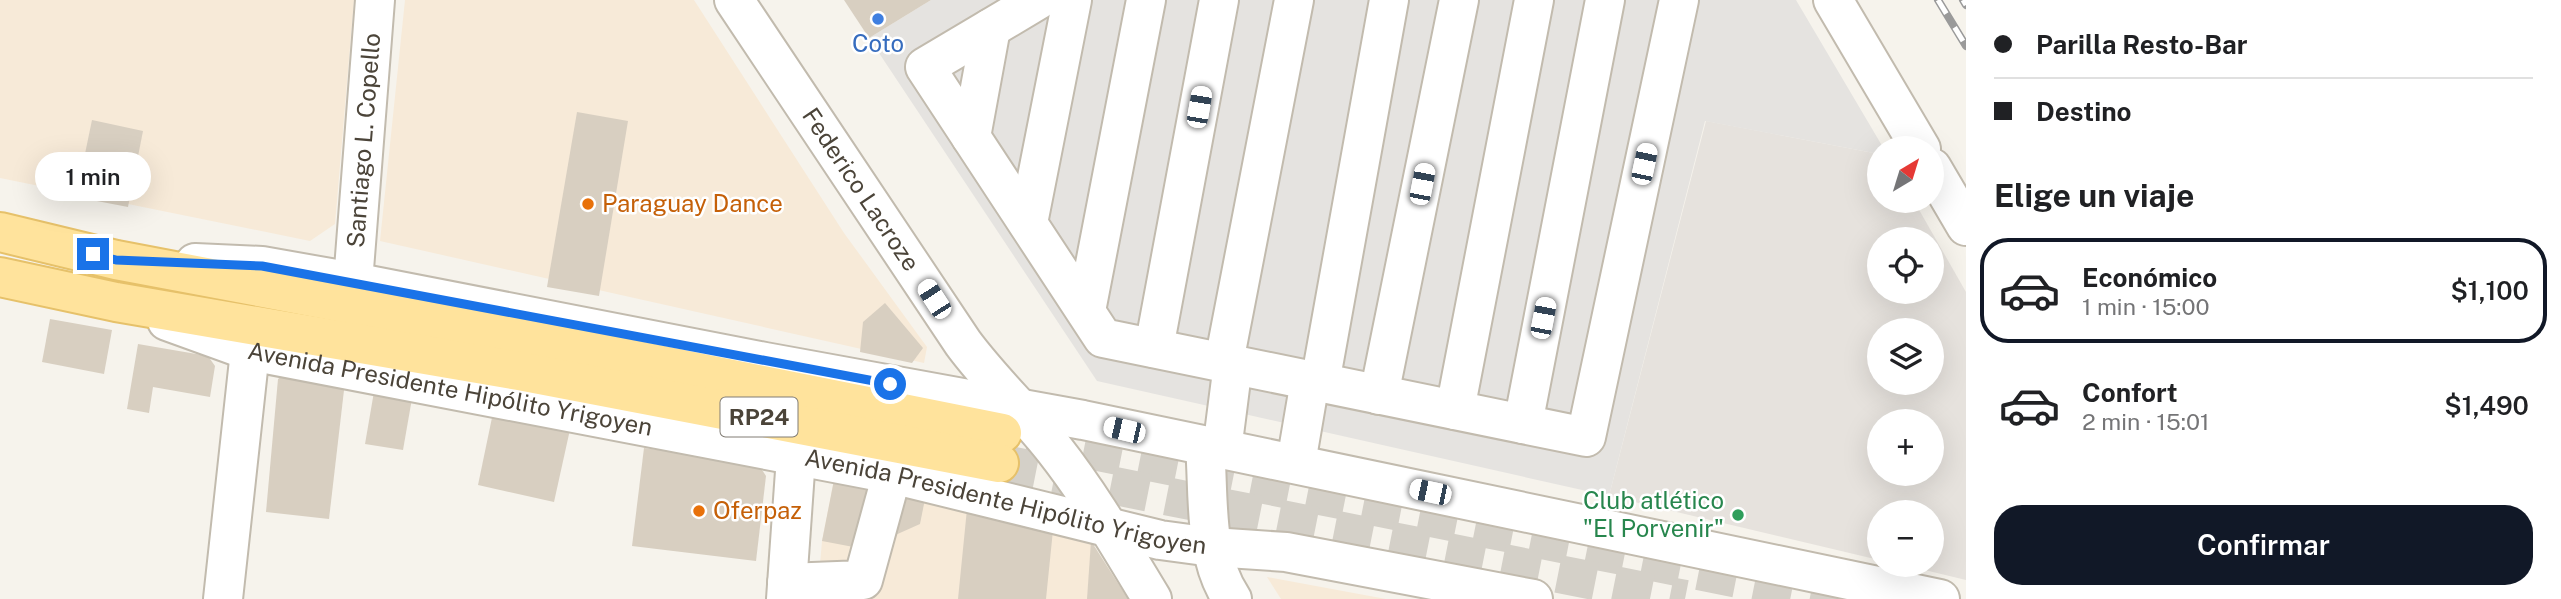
<!DOCTYPE html>
<html lang="es">
<meta charset="utf-8">
<style>
:root{--surface:#fff;--page:#f6f6f6;--text:#202124;--muted:#757577;--line:#e0e0e0;--accent:#111827}
body{margin:0;font-family:"Public Sans",sans-serif;background:var(--page);color:var(--text);height:100vh;display:flex;flex-direction:column;font-size:26px;white-space:nowrap}
*{box-sizing:border-box;margin:0}
p{font-size:23px;color:var(--muted)}
.icon{flex:none;width:38px;height:38px;fill:none;stroke:currentColor;stroke-width:2;stroke-linecap:round;stroke-linejoin:round}
.map{position:relative;flex:1;overflow:hidden}
.side{display:flex;flex-direction:column;background:var(--surface);width:595px}
.side>*{flex:none}
.hud{display:grid;align-content:center;height:154px;padding:0 28px;background:var(--surface)}
.needle{width:46px;rotate:38deg}
.tools{position:absolute;left:1867px;top:136px;display:grid;gap:14px}
.tools a{display:grid;place-items:center;width:77px;height:77px;border-radius:50%;background:var(--surface);box-shadow:0 7px 28px #0002;font-size:35px}
.end{position:absolute;width:32px;height:32px;margin:-16px;border:9px solid #1a73e8;background:#fff;box-shadow:0 0 0 4px #fff}
.from{border-radius:50%}
.bubble{position:absolute;height:49px;border-radius:24px;background:var(--surface);box-shadow:0 7px 28px #0002;font-size:23px;font-weight:600;line-height:49px;text-align:center}
.car{position:absolute;width:21px;height:42px;margin:-21px -10px;border-radius:9px;box-shadow:0 0 5px 2px #0007;background:linear-gradient(#fff 24%,#345 0 40%,#fff 0 76%,#345 0 86%,#fff 0)}
.hud b{display:flex;align-items:center;gap:24px;height:66px;font-size:26px}
.hud b+b{border-top:2px solid var(--line)}
.hud i{width:18px;height:18px;background:var(--text)}
ul{padding:0;list-style:none}
li{display:flex;align-items:center;gap:21px;height:105px;margin:0 14px 10px;padding:0 14px;border:4px solid transparent;border-radius:28px}
li div{flex:1}
li b{display:block;font-size:26px}
li em{font-style:normal;font-weight:600}
li.on{border-color:var(--accent)}
li>.icon{width:63px;height:63px;stroke-width:1.5}
h2{padding:0 28px;font-size:32px;line-height:84px}
.cta{display:flex;gap:14px;margin-top:auto;padding:14px 28px}
.cta a{flex:1;height:80px;border-radius:28px;background:var(--accent);color:#fff;font-size:28px;font-weight:600;line-height:80px;text-align:center}
main{display:flex;flex:1;min-height:0}
.map>svg:first-child{display:block}
.commercial{fill:#f7ead8}
.industrial{fill:#e6e2dd;fill-rule:evenodd}
.parking{fill:#e5e3e0}
.building{fill:#d8cfc1}
.lines{fill:none;stroke-linecap:round;stroke-linejoin:round}
.major-tunnel{stroke:#d4d0c8;stroke-width:38;stroke-dasharray:38 19;stroke-linecap:butt}
.minor-casing{stroke:#c2bbae;stroke-width:42}
.major-casing{stroke:#e6c16a;stroke-width:42}
.minor{stroke:#fff;stroke-width:38}
.major{stroke:#ffe39c;stroke-width:38}
.rail-casing{stroke:#9a9a9a;stroke-width:8}
.rail{stroke:#fff;stroke-width:5;stroke-dasharray:16;stroke-linecap:butt}
.route{stroke:#1a73e8;stroke-width:9}
.shop-dot{fill:#3f7fe0;stroke:#fff;stroke-width:2.5}
.food-dot{fill:#e8710a;stroke:#fff;stroke-width:2.5}
.leisure-dot{fill:#2e9e5b;stroke:#fff;stroke-width:2.5}
.labels{text-anchor:middle;stroke-width:5;stroke-linejoin:round;paint-order:stroke}
.shield{fill:#fff;stroke:#817c74;stroke-width:2}
.shield-label{font-size:23px;font-weight:bold;fill:#4b4439}
.shop-label{font-size:24px;fill:#366cbe;stroke:#fff}
.street-label{font-size:24px;fill:#4b4439;stroke:#fff}
.food-label{font-size:24px;fill:#c56008;stroke:#fff;text-anchor:start}
.leisure-label{font-size:24px;fill:#27864d;stroke:#fff;text-anchor:end}
</style>
<main>
<div class="map">
<svg width="1966" height="599" viewBox="0 0 1966 599">
<rect width="100%" height="100%" fill="#f6f3ec"/>
<!-- commercial -->
<g class="commercial">
<path d="M0,0h354l-19,224 -25,17 -310,-63z"/>
<path d="M405,0h289l150,233 83,114 -3,16 -544,-122z"/>
<path d="M835,475l256,66 37,58h-311l5,-58z"/>
<path d="M1267,577l119,22h-105z"/>
</g>
<!-- industrial -->
<path class="industrial" d="M1706,121l173,33 1,47h34l52,91v288l-62,-15h28v-52h-52l-1,47 -270,-64zM1880,240h52v52h-52zM1880,331h52v52h-52zM1880,422h52v52h-52z"/>
<!-- parking -->
<path class="parking" d="M931,0h865l88,149h-4l-1,5 -174,-33 -96,375 -512,-115 -228,-343z"/>
<!-- building -->
<g class="building">
<path d="M844,0h87l-62,38z"/>
<path d="M577,112l51,9 -29,175 -52,-9z"/>
<path d="M92,120l51,11 -15,76 -52,-10z"/>
<path d="M885,303l38,45 -11,15 -52,-11 3,-30z"/>
<path d="M50,319l62,11 -8,44 -62,-12z"/>
<path d="M138,344l70,12 7,10 -5,31 -57,-10 -4,26 -22,-4z"/>
<path d="M299,364l47,9 -17,146 -63,-7 12,-133z"/>
<path d="M376,380l38,7 -11,63 -38,-6z"/>
<path d="M494,408l77,17 -17,77 -76,-17z"/>
<path d="M644,448l113,14 9,14 -10,85 -124,-15z"/>
<path d="M835,475l91,19 -6,30 -56,25 -42,-8z"/>
<path d="M967,509l86,21 -7,69h-88z"/>
<path d="M1091,541l37,58h-41z"/>
</g>
<g class="lines">
<!-- major-tunnel -->
<g class="major-tunnel">
<path d="M1028,438l811,161"/>
<path d="M999,463l686,136"/>
</g>
<!-- minor casing -->
<g class="minor-casing">
<g id="minor">
<path id="s1" d="M734,0l229,343c28,38 62,69 91,106 37,47 67,99 98,150"/>
<path d="M1038,0l-113,67 178,271 483,99 93,-437"/>
<path d="M1833,0l88,149"/>
<path d="M971,137l20,-109"/>
<path d="M1932,168l34,58"/>
<path d="M1028,223l44,-223"/>
<path d="M195,263l67,3 91,16 412,80 318,58 857,179"/>
<path id="s2" d="M353,282l22,-282"/>
<path d="M1086,311l60,-311"/>
<path id="s3" d="M167,321l83,30 642,123 268,66 52,7 74,5 247,47"/>
<path d="M1154,348l65,-348"/>
<path d="M1224,362l70,-362"/>
<path d="M1320,383l69,-383"/>
<path d="M1379,395l80,-395"/>
<path d="M1455,410l79,-410"/>
<path d="M1523,424l82,-424"/>
<path d="M1205,446c4,49 -2,111 27,153"/>
<path d="M1222,450l11,-86"/>
<path d="M1296,463l14,-82"/>
<path d="M787,583l76,-3 29,-106"/>
<path d="M223,599l27,-248"/>
<path d="M786,599l10,-142"/>
</g>
</g>
<!-- major casing -->
<g class="major-casing">
<g id="major">
<path d="M0,232l116,28 407,77 479,96"/>
<path d="M0,277l116,25 403,69 480,92"/>
</g>
</g>
<!-- minor -->
<use href="#minor" class="minor"/>
<!-- major -->
<use href="#major" class="major"/>
<!-- rail casing -->
<g class="rail-casing">
<g id="rail">
<path d="M1938,0l28,46"/>
<path d="M1963,0l3,5"/>
</g>
</g>
<!-- rail -->
<use href="#rail" class="rail"/>
</g>
<g class="lines">
<!-- route -->
<path class="route" d="M93,254l23,6 146,6 628,118"/>
</g>
<!-- markers -->
<circle class="shop-dot" cx="878" cy="19" r="7"/>
<g class="food-dot">
<circle cx="588" cy="204" r="7"/>
<circle cx="699" cy="511" r="7"/>
</g>
<circle class="leisure-dot" cx="1738" cy="515" r="7"/>
<g class="labels">
<!-- shield labels -->
<rect class="shield" x="720.5" y="397.5" width="77" height="39" rx="5"/>
<g class="shield-label">
<text x="759" y="425">RP24</text>
</g>
<!-- shop labels -->
<g class="shop-label">
<text x="878" y="52">Coto</text>
</g>
<!-- street labels -->
<g class="street-label">
<text dy="8" stroke="none"><textPath href="#s2" startOffset="142">Santiago L. Copello</textPath></text>
<text dy="8" stroke="none"><textPath href="#s1" startOffset="228">Federico Lacroze</textPath></text>
<text dy="8" stroke="none"><textPath href="#s3" startOffset="292">Avenida Presidente Hipólito Yrigoyen</textPath></text>
<text dy="8" stroke="none"><textPath href="#s3" startOffset="859">Avenida Presidente Hipólito Yrigoyen</textPath></text>
</g>
<!-- food labels -->
<g class="food-label">
<text x="602" y="212">Paraguay Dance</text>
<text x="713" y="519">Oferpaz</text>
</g>
<!-- leisure labels -->
<g class="leisure-label">
<text x="1724" y="509">Club atlético<tspan x="1724" dy="28">"El Porvenir"</tspan></text>
</g>
</g>
</svg>
<div class="tools">
<a><svg class="needle" viewBox="-14 -14 28 28"><path d="M0-13l5 13h-10z" fill="#e53935"/><path d="M0 13l5-13h-10z" fill="#757577"/></svg></a>
<a><svg class="icon" aria-label="locate" viewBox="0 0 24 24"><circle cx="12" cy="12" r="6"/><path d="M12 2v4M12 18v4M2 12h4M18 12h4"/></svg></a>
<a><svg class="icon" aria-label="layers" viewBox="0 0 24 24"><path d="M12 4l9 5-9 5-9-5zM3 14l9 5 9-5"/></svg></a>
<a>+</a>
<a>−</a>
</div>
<i class="end from" style="left:890px;top:384px"></i>
<i class="end" style="left:93px;top:254px"></i>
<div class="bubble" style="left:35px;top:152px;width:116px">1 min</div>
<i class="car" style="left:1199px;top:107px;rotate:10deg"></i>
<i class="car" style="left:1644px;top:164px;rotate:12deg"></i>
<i class="car" style="left:1422px;top:184px;rotate:11deg"></i>
<i class="car" style="left:934px;top:299px;rotate:327deg"></i>
<i class="car" style="left:1543px;top:318px;rotate:11deg"></i>
<i class="car" style="left:1124px;top:430px;rotate:283deg"></i>
<i class="car" style="left:1430px;top:492px;rotate:282deg"></i>
</div>
<section class="side">
<div class="hud">
<b><i class="from"></i>Parilla Resto-Bar</b>
<b><i></i>Destino</b>
</div>
<h2>Elige un viaje</h2>
<ul>
<li class="on"><svg class="icon" aria-label="car" viewBox="0 0 24 24"><path d="M5 17H2v-5l4-1 3-4h7l3 4 3 1v5h-3M9 17h6M6 11h13"/><circle cx="7" cy="17" r="2"/><circle cx="17" cy="17" r="2"/></svg><div><b>Económico</b><p>1 min · 15:00</p></div><em>$1,100</em></li>
<li><svg class="icon" aria-label="car" viewBox="0 0 24 24"><path d="M5 17H2v-5l4-1 3-4h7l3 4 3 1v5h-3M9 17h6M6 11h13"/><circle cx="7" cy="17" r="2"/><circle cx="17" cy="17" r="2"/></svg><div><b>Confort</b><p>2 min · 15:01</p></div><em>$1,490</em></li>
</ul>
<div class="cta"><a>Confirmar</a></div>
</section>
</main>
